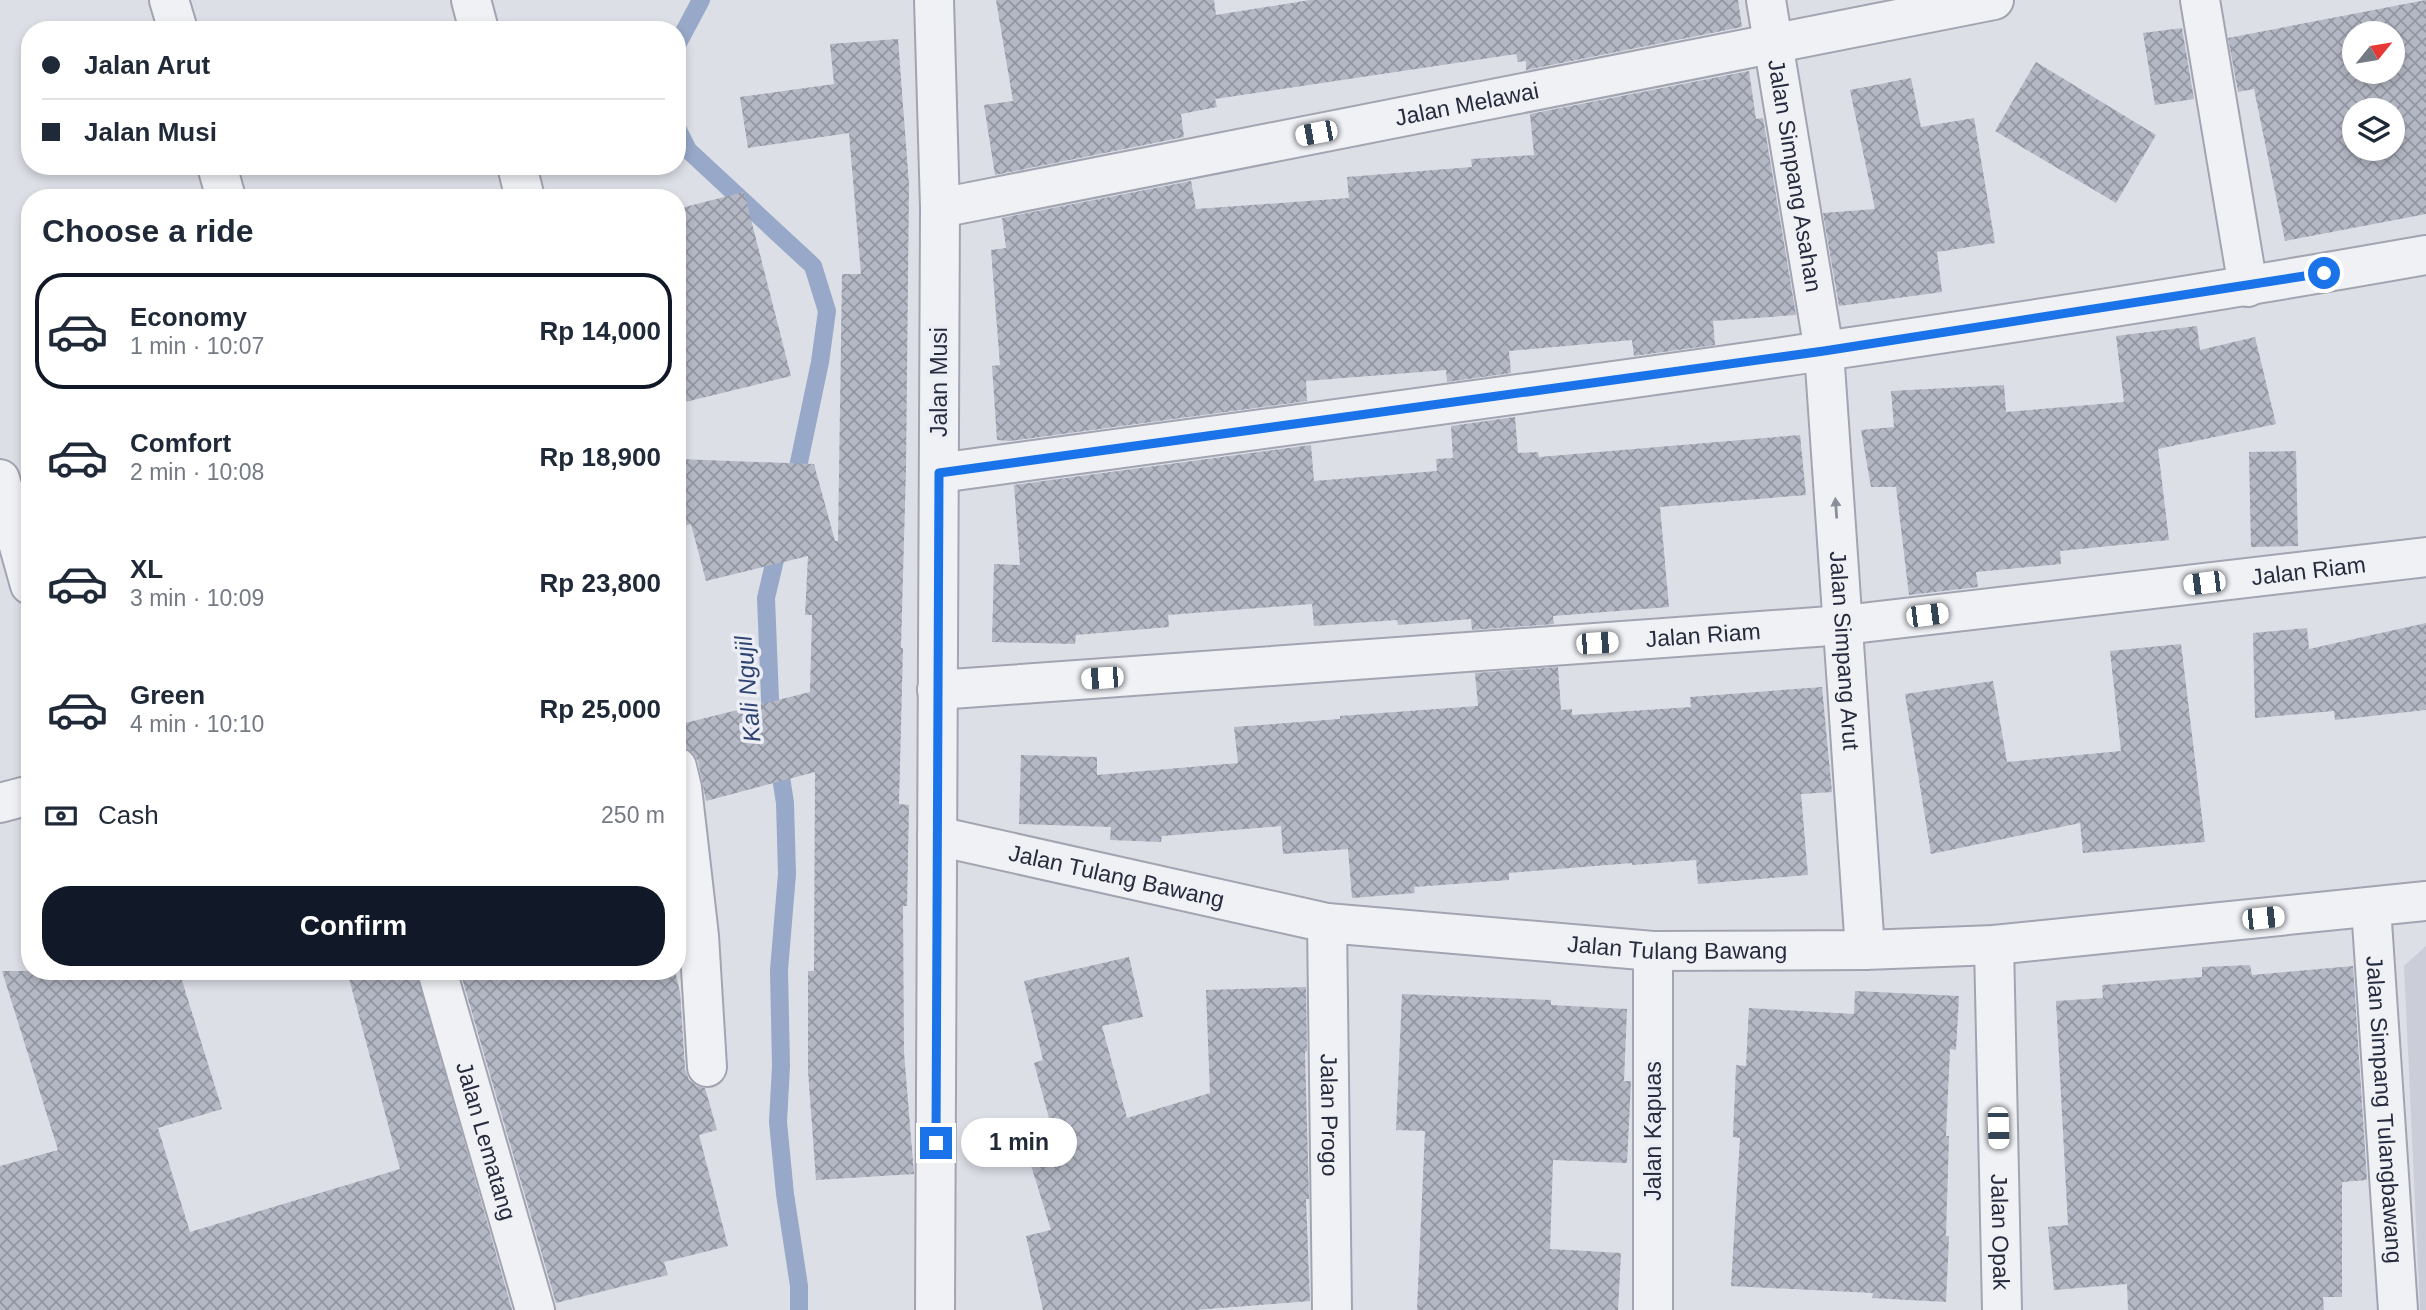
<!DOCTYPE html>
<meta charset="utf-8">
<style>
:root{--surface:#fff;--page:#f6f6f7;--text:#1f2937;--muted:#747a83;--line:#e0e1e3;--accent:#111827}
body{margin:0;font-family:Helvetica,sans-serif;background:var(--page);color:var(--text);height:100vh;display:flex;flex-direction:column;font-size:26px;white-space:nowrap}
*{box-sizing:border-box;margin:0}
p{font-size:23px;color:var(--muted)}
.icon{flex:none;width:38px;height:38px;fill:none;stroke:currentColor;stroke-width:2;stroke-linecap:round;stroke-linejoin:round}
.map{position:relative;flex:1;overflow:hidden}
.sheet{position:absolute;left:21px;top:189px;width:665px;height:791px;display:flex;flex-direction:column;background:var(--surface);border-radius:28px;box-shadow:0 4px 10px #0003}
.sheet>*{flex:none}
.hud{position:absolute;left:21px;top:21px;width:665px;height:154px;border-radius:28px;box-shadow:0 4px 10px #0003;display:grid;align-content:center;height:154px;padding:0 21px;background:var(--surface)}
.needle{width:46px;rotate:60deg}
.buttons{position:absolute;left:2342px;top:21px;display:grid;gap:14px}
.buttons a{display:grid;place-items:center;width:63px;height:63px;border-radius:50%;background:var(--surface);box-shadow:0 4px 10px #0003;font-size:35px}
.end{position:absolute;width:32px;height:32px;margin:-16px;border:9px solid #1a73e8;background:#fff;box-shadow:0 0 0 4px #fff}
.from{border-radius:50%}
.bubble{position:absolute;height:49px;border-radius:24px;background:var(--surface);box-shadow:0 4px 10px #0003;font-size:23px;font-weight:600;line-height:49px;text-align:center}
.car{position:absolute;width:21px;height:42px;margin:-21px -10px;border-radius:9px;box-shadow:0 0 5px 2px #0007;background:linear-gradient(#fff 24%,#345 0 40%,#fff 0 76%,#345 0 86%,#fff 0)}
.hud b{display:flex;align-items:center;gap:24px;height:66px;font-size:26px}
.hud b+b{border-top:2px solid var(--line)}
.hud i{width:18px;height:18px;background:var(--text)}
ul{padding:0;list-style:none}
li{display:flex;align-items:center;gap:21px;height:116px;margin:0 14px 10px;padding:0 7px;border:4px solid transparent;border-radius:28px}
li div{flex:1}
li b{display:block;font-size:26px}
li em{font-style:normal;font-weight:600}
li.selected{border-color:var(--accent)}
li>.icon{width:63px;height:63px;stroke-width:1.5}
h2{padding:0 21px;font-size:32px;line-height:84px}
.pay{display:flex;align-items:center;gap:18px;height:77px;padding:0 21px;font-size:26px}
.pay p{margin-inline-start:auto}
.button{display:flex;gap:14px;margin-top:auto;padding:14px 21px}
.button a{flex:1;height:80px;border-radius:28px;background:var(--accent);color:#fff;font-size:28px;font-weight:600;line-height:80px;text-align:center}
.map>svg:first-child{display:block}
.built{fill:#cbced9}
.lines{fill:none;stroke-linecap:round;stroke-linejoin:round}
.stream{stroke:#97a8c8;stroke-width:18}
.building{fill:url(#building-cross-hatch);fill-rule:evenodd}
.minor-casing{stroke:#a2a5b1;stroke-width:42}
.minor{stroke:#eff1f5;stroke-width:38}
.oneway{fill:#8a8e9a}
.route{stroke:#1a73e8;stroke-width:9}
.labels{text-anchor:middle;stroke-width:7;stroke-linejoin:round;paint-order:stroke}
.street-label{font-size:23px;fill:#262b3e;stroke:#eceef5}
.water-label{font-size:24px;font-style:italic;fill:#304472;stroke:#eceef5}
</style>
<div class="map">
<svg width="2426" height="1310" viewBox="0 0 2426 1310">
<defs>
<pattern id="building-cross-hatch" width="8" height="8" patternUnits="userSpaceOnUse" patternTransform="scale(1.75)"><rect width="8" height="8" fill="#b4b8c4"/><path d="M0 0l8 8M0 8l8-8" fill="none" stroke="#9296a1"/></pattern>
</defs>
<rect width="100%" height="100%" fill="#dddfe7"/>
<!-- built -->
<path class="built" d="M2426,946v364h-6l-16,-344z"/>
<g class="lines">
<!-- stream -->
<g class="stream">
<path d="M677,45l24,-45"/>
<path d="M677,128l11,22 125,116 14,45 -7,51 -26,124"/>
<path d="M773,723l-3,-24 -4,-101 13,-55"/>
<path d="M778,758l7,45 2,71 -8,96 2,96 -3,56 7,72 14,92v24"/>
</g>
</g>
<!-- building -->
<g class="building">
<path d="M996,0h218l2,15 94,-15h428l4,27 -216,43v-9l-8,1 -2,-8 -301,45 2,8 -36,7 3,23 -189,38 -11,-70 29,-4z"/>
<path d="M2426,0v214l-141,27 -31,-152 -16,3 -10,-54zM2354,33h38v39h-38zM2354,110h38v39h-38z"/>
<path d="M2182,28l12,71 -39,6 -12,-72z"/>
<path d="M898,39l11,146 -3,283 -5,180h2l-4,156 10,1 -2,101h-4l1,147 10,121 -98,6 -8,-109v-100h6l1,-199 -109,29 -8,-40 -6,-9 -8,-6h-7v-21l133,-33 2,-77h-7l3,-59 -102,25 -15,-57 -14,4v-69l137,5 21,77h3l4,-267h19l-12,-141 -101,15 -8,-51 94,-13 -4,-40z"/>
<path d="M2036,62l120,73 -40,68 -121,-72z"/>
<path d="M1749,71l7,48 7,-1 33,197 -83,6 2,24 -81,11 -2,-16 -123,11 2,22 -64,9 -1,-12 -140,11 1,20 -297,40 -13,-1 -5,-74 8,-1 -9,-115 15,-2 -4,-30 189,-37 5,28 153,-11 -2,-21 125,-10 -1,-8 63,-4 -4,-41z"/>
<path d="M1911,78l10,49 53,-9 21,125 -58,9 5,40 -103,14 -16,-93 52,-4 -25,-119z"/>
<path d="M744,192l47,184 -114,28v-195z"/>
<path d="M2197,326l3,24 55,-13 21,87 -118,25 11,91 -109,11 1,13 -85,8 2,15 -69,8 -13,-108h-25l-10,-57 33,-3 -3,-36 113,-6 2,27 118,-10 -8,-66z"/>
<path d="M1515,417l3,36 20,-1 1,5 261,-22 6,60 -146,12 9,100 -116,9 1,8 -82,6 -1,-11 -73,6 -1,-5 -83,6 -2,-22 -144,11 1,12 -93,8 -1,9 -83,-2 2,-78 26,1 -6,-80 297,-40 3,36 123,-10 -1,-12 17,-1 -2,-32z"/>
<path d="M2296,451l2,95 -47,1 -2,-95z"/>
<path d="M2426,623v87l-91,10 -1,-9 -79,7 -2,-85 54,-5 2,21z"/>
<path d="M2181,644l24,198 -122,11 -3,-30 -149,31 -26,-160 88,-13 14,81 114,-11 -11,-100z"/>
<path d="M1558,667l3,43 11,-1v6l119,-8 -1,-10 132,-10 10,105 -31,2 7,81 -110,9 -2,-24 -64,5v-2l-123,10v7l-95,7 1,6 -63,5 -4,-49 -65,5 -2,-28 -119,10 -1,6 -51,-2 1,-13 -92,-3 2,-69 76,2v18l141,-12 -4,-36 106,-8v-3l138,-10 -3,-33z"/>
<path d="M1129,957l14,60 -41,9 25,92 83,-25 -4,-103 100,-3 1,64 -2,1 4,147h-3l4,102 -114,9h-153l-17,-74 25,-6 -25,-81 29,-9 -21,-77 9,-3 -19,-79z"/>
<path d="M2250,965l2,10 101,-9 14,214 -25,2v115h-19l1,13h-196l-1,-26 -73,6 -6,-63 20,-2 -12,-224 47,-3 -1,-13 100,-8v-10z"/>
<path d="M2,971h177l43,138 -64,19 32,104 210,-63 -53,-198h69l96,339h-512v-144l58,-16z"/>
<path d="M460,971h215l5,21 5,77 4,11 8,6 8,2 12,42 -18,5 29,111 -64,16 4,13 -112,28z"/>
<path d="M1855,991l104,5 -3,54 -6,-1 -4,87h3l-3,100h3l-3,66 -74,-4 1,-5 -142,-7 9,-148 -7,-1 3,-72 10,1 3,-58 105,6z"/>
<path d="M1402,994l149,6v5l76,4 -3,72h7l-4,82 -74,-3 -3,89 71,4 -3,57h-201l8,-179 -29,-1z"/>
</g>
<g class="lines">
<!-- minor casing -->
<g class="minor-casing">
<g id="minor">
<path d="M169,0l9,30"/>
<path d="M471,0l8,30"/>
<path d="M934,0l6,208 -5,1102"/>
<path id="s1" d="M1766,0l58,351 41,599"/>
<path d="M2200,0l48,287"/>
<path d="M217,166l9,32"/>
<path d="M517,166l8,32"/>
<path id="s2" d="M940,208l1054,-208"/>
<path d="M939,473c496,-68 994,-131 1487,-218"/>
<path d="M0,479l30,106"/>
<path id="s3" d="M937,690l907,-65 582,-68"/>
<path d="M677,767l5,21 17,148 8,131"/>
<path d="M0,803l30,-8"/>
<path id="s4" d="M937,836l390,87 326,28 212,-1 129,-5 432,-44"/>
<path id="s5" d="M2371,907l27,403"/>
<path id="s6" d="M1327,923l5,387"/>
<path id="s7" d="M1994,945l8,365"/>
<path d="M1653,951v359"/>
<path id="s8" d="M437,971l98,339"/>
</g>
</g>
<!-- minor -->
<use href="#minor" class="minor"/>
</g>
<!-- one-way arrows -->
<defs><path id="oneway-solid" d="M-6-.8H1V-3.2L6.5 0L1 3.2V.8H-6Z" transform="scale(1.75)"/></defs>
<use class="oneway" href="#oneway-solid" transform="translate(1836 508) rotate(-94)"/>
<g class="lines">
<!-- route -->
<path class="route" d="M936,1143l3,-670 885,-122 500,-78"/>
</g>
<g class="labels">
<!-- street labels -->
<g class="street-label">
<text dy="8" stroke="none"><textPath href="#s2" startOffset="537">Jalan Melawai</textPath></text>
<text dy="8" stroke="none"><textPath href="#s1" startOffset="178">Jalan Simpang Asahan</textPath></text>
<text transform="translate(939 382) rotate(-90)" y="8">Jalan Musi</text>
<text dy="8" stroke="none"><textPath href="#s3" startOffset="1377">Jalan Riam</textPath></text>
<text dy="8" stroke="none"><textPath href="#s3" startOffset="768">Jalan Riam</textPath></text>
<text dy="8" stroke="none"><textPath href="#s1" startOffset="656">Jalan Simpang Arut</textPath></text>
<text dy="8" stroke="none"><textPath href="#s4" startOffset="184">Jalan Tulang Bawang</textPath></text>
<text dy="8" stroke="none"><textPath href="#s4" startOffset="751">Jalan Tulang Bawang</textPath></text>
<text dy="8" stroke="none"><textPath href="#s5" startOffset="203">Jalan Simpang Tulangbawang</textPath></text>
<text dy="8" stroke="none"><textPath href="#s6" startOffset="192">Jalan Progo</textPath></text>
<text transform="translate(1653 1131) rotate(-90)" y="8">Jalan Kapuas</text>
<text dy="8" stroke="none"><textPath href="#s8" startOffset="177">Jalan Lematang</textPath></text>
<text dy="8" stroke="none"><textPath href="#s7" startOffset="287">Jalan Opak</textPath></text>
</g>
<!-- water labels -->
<g class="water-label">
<text transform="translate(748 689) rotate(-95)" y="8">Kali Ngujil</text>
</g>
</g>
</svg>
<div class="buttons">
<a><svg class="needle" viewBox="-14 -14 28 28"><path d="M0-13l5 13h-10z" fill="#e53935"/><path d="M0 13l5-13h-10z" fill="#747a83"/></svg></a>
<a><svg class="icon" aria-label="layers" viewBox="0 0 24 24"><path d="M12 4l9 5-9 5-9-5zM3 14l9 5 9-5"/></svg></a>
</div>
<i class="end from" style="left:2324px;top:273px"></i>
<i class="end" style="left:936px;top:1143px"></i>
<div class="bubble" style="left:961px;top:1118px;width:116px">1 min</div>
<i class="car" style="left:1316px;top:133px;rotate:259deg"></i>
<i class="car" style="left:2204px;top:583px;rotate:263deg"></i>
<i class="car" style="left:1927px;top:615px;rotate:83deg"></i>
<i class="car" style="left:1597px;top:643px;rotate:86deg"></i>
<i class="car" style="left:1102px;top:678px;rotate:266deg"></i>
<i class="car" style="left:2263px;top:918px;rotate:84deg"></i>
<i class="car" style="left:1998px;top:1128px;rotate:178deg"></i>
<div class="hud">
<b><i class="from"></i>Jalan Arut</b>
<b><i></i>Jalan Musi</b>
</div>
<section class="sheet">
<h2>Choose a ride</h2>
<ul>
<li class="selected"><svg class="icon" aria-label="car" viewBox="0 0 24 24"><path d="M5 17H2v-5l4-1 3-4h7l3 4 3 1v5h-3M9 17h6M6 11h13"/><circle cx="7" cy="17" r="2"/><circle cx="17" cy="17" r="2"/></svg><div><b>Economy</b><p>1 min · 10:07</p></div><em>Rp 14,000</em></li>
<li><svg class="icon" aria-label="car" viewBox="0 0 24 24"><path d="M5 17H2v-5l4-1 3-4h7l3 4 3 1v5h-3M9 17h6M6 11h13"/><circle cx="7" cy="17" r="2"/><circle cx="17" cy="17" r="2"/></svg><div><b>Comfort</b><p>2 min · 10:08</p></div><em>Rp 18,900</em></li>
<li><svg class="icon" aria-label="car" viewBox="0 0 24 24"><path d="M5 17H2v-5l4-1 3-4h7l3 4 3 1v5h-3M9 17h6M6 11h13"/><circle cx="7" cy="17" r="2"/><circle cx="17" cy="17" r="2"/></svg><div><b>XL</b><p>3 min · 10:09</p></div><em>Rp 23,800</em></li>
<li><svg class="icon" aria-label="car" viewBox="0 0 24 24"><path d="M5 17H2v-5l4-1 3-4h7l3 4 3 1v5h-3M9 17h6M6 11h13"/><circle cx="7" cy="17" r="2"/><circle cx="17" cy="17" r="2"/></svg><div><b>Green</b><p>4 min · 10:10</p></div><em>Rp 25,000</em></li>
</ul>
<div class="pay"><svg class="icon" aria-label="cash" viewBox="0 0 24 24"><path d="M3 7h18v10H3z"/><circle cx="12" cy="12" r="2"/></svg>Cash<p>250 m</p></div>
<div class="button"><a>Confirm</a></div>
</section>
</div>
